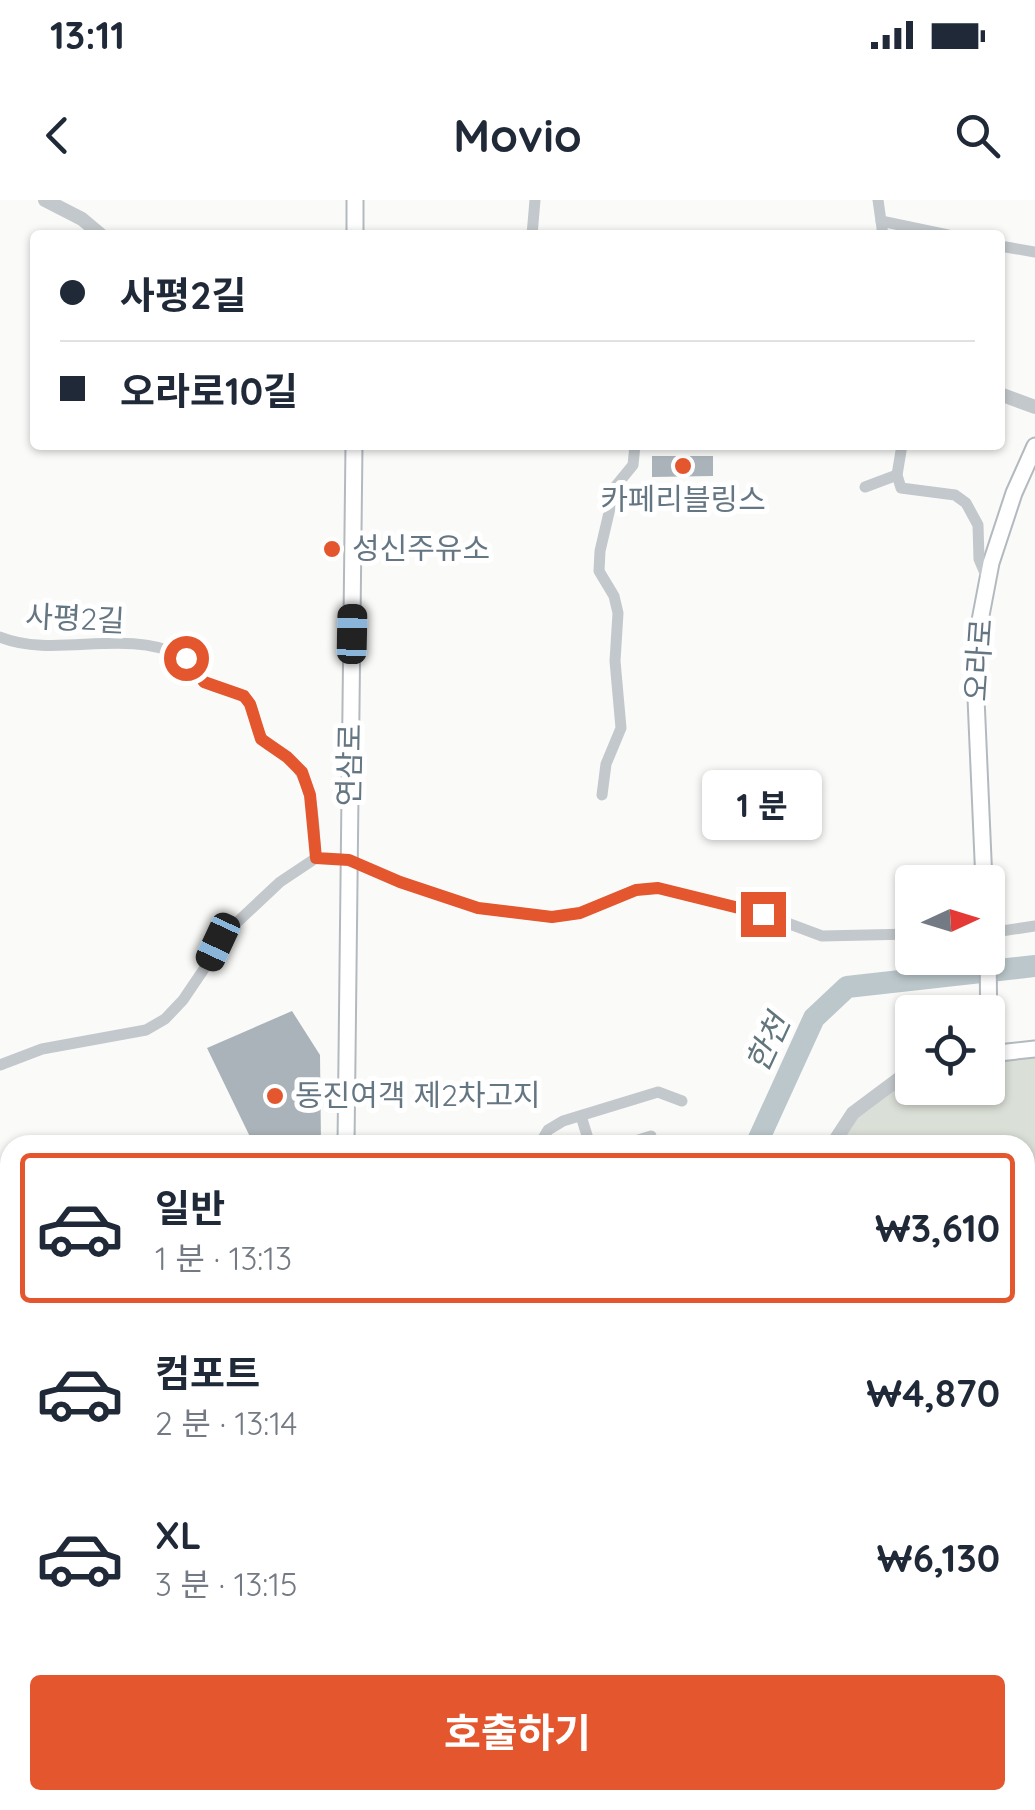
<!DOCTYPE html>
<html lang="ko">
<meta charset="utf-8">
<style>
:root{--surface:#fff;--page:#f6f6f7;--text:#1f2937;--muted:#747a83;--line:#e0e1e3;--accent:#e4572e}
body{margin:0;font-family:Quicksand,"Noto Sans KR",sans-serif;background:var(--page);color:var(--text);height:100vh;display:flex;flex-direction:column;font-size:38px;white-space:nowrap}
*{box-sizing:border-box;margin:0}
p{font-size:32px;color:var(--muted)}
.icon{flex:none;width:55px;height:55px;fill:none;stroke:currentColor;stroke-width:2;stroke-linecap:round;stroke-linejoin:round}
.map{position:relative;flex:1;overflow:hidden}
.sheet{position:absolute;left:0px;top:935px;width:1035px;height:675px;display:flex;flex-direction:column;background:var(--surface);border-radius:30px 30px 0 0;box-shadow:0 2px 8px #0004}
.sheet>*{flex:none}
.banner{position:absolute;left:30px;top:30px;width:975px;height:220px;border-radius:10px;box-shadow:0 2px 8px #0004;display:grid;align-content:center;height:220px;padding:0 30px;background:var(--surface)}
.needle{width:65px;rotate:86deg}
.fabs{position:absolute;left:895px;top:665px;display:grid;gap:20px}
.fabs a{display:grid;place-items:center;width:110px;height:110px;border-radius:10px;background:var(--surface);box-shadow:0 2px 8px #0004;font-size:50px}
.end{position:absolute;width:45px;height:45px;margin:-22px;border:12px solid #e4572e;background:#fff;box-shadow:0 0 0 5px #fff}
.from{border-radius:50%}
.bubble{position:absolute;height:70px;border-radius:10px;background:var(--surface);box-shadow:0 2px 8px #0004;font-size:32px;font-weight:700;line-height:70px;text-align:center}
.car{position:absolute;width:30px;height:60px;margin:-30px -15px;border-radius:12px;box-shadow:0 0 8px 2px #0007;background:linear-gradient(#222 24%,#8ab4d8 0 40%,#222 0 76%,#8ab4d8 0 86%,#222 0)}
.banner b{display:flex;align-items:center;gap:35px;height:95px;font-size:38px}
.banner b+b{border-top:2px solid var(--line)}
.banner i{width:25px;height:25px;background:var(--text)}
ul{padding:18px 0 0;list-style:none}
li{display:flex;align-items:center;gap:30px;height:150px;margin:0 20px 15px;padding:0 10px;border:5px solid transparent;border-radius:10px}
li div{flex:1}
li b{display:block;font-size:38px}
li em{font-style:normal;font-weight:700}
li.current{border-color:var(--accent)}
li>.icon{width:90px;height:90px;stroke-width:1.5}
.cta{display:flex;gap:20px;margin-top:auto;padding:20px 30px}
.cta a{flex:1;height:115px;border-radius:10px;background:var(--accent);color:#fff;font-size:40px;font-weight:700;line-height:115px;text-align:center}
.status{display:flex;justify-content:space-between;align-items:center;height:70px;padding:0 50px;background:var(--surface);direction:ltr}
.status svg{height:28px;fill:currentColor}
header{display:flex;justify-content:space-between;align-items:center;height:130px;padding:0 30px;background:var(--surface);font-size:45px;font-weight:700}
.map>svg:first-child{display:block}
.green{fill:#dadfd7}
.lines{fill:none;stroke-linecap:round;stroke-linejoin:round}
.river{stroke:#bbc7cb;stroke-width:22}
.building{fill:#aab3b9}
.secondary-casing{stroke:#b3babf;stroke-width:19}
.service{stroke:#c3c8cc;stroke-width:5}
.minor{stroke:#c3c8cc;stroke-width:11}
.tertiary{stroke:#c3c8cc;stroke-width:14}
.secondary{stroke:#fff;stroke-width:15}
.route{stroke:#e4572e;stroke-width:12}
.poi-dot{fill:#e4572e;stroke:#fff;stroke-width:4}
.labels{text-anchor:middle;stroke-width:10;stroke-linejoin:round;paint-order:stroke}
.poi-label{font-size:30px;fill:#657683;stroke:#fff;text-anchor:start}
.street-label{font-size:30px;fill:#657683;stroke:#fff}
.water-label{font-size:32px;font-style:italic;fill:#60757c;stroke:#fff}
</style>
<div class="status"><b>13:11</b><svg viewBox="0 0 49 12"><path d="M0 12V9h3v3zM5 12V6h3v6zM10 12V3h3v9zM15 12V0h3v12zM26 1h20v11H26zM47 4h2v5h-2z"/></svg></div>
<header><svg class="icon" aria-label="back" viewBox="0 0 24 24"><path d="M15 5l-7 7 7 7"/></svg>Movio<svg class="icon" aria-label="search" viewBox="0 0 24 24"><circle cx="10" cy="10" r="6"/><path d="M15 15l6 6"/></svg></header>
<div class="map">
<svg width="1035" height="1610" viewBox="0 0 1035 1610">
<rect width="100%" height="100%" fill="#fafaf8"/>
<!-- green -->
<path class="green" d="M1035,850v760h-272v-10h262v-655h-193l21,-32 59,-44v19h76v-31z"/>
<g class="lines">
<!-- river -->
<g class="river">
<path d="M756,945l58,-127 33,-31 188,-21"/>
<path d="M0,1594l10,-9"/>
</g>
</g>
<!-- building -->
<g class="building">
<path d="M652,256h61v20l-61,1z"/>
<path d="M292,811l28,44 1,90h-67l-47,-97z"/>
<path d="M1025,1041l10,10v79l-10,-14z"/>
<path d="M1035,1225v50l-10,3v-50z"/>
</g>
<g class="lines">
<!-- secondary casing -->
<g class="secondary-casing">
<g id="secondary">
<path d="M355,0v35"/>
<path d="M984,682l-10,-230 17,-89 23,-70 21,-47"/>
<path d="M988,739l1,115 46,-5"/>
<path d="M346,945l8,-700"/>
<path d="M339,1610v-10"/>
</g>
</g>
<!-- service -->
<g class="service">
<path d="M1025,1310l10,-2"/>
<path d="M1006,1600l1,10"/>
</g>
<!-- minor -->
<g class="minor">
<path d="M878,0l5,35"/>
<path d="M881,21l67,14"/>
<path d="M532,35l3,-35"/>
<path d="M1000,46l35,6"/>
<path d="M902,245l-5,30 4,13 54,7 11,8 12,22 1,34 9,21"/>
<path d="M865,287l32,-12"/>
<path d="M0,437c55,22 123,-9 180,18 12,6 15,20 25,27 15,10 38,6 46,24 4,9 4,20 9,29 5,11 20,16 29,23 27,25 24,66 27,100"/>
<path d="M602,595l4,-31 15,-36 -6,-67 3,-48 -4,-17 -15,-25 1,-20 15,-64 18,-22 2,-20"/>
<path d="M988,733l47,-7"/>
<path d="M0,865l42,-16 104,-19 19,-11 18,-19 25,-37 10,-21 13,-14 49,-46 36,-24 33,2 51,22 78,26 74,9 28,-4 55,-23 23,-2 105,26 59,22 90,-2"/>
<path d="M581,916l9,29"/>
<path d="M539,945l9,-15 15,-9 95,-29 24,9"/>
<path d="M623,945l28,-9"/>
<path d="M0,1188l10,-5"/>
<path d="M0,1247l10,11"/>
<path d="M0,1344l10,-9"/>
<path d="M0,1380l10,12"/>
<path d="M0,1486l10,-7"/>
<path d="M0,1555l10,-9"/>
<path d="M426,1600l3,10"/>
<path d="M583,1600l4,10"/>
<path d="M518,1610l37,-10"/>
</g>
<!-- tertiary -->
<g class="tertiary">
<path d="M45,0l37,19 19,16"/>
<path d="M1000,194l35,13"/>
<path d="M832,945l21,-32 59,-44"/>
<path d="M1025,1518h10"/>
<path d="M760,1600v10"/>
</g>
<!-- secondary -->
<use href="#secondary" class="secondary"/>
</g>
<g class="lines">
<!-- route -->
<path class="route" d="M186,458l18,24 40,14 6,8 11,35 26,18 15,15 8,23 6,63 33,2 51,22 78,26 74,9 28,-4 56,-23 22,-2 105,26"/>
</g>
<!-- markers -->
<g class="poi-dot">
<circle cx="683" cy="266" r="10"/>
<circle cx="332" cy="349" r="10"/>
<circle cx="275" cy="896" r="10"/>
</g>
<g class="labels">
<!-- poi labels -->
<g class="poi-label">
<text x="683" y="310" text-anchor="middle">카페리블링스</text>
<text x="352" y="359">성신주유소</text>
<text x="295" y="906">동진여객 제2차고지</text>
</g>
<!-- street labels -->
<g class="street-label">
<text transform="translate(75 419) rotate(3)" y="10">사평2길</text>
<text transform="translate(979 460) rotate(-86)" y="10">오라로</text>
<text transform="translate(350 565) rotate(-89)" y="10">연삼로</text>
</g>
<!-- water labels -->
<g class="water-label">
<text transform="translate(768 843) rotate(-65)" y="11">한천</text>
</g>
</g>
</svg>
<div class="fabs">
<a><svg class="needle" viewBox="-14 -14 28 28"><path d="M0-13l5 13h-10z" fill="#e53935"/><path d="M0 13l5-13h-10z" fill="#747a83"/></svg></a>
<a><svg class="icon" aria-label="locate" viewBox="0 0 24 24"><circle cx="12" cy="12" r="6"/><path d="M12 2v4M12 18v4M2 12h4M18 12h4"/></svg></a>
</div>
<i class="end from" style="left:186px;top:458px"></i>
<i class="end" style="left:763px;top:714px"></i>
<div class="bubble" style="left:702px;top:570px;width:120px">1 분</div>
<i class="car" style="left:352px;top:434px;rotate:1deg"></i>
<i class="car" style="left:218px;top:742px;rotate:205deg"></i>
<div class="banner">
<b><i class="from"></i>사평2길</b>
<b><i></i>오라로10길</b>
</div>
<section class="sheet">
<ul>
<li class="current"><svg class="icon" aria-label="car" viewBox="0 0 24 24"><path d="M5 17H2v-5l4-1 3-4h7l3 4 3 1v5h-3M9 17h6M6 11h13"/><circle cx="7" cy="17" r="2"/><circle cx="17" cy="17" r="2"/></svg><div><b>일반</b><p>1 분 · 13:13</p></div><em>₩3,610</em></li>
<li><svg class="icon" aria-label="car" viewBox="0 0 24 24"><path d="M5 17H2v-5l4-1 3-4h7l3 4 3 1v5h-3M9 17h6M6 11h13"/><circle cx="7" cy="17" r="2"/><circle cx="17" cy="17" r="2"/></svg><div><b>컴포트</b><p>2 분 · 13:14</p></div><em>₩4,870</em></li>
<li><svg class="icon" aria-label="car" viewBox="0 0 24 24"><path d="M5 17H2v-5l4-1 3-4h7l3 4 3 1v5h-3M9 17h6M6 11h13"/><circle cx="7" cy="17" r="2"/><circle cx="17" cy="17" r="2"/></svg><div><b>XL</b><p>3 분 · 13:15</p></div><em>₩6,130</em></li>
</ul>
<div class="cta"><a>호출하기</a></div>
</section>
</div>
